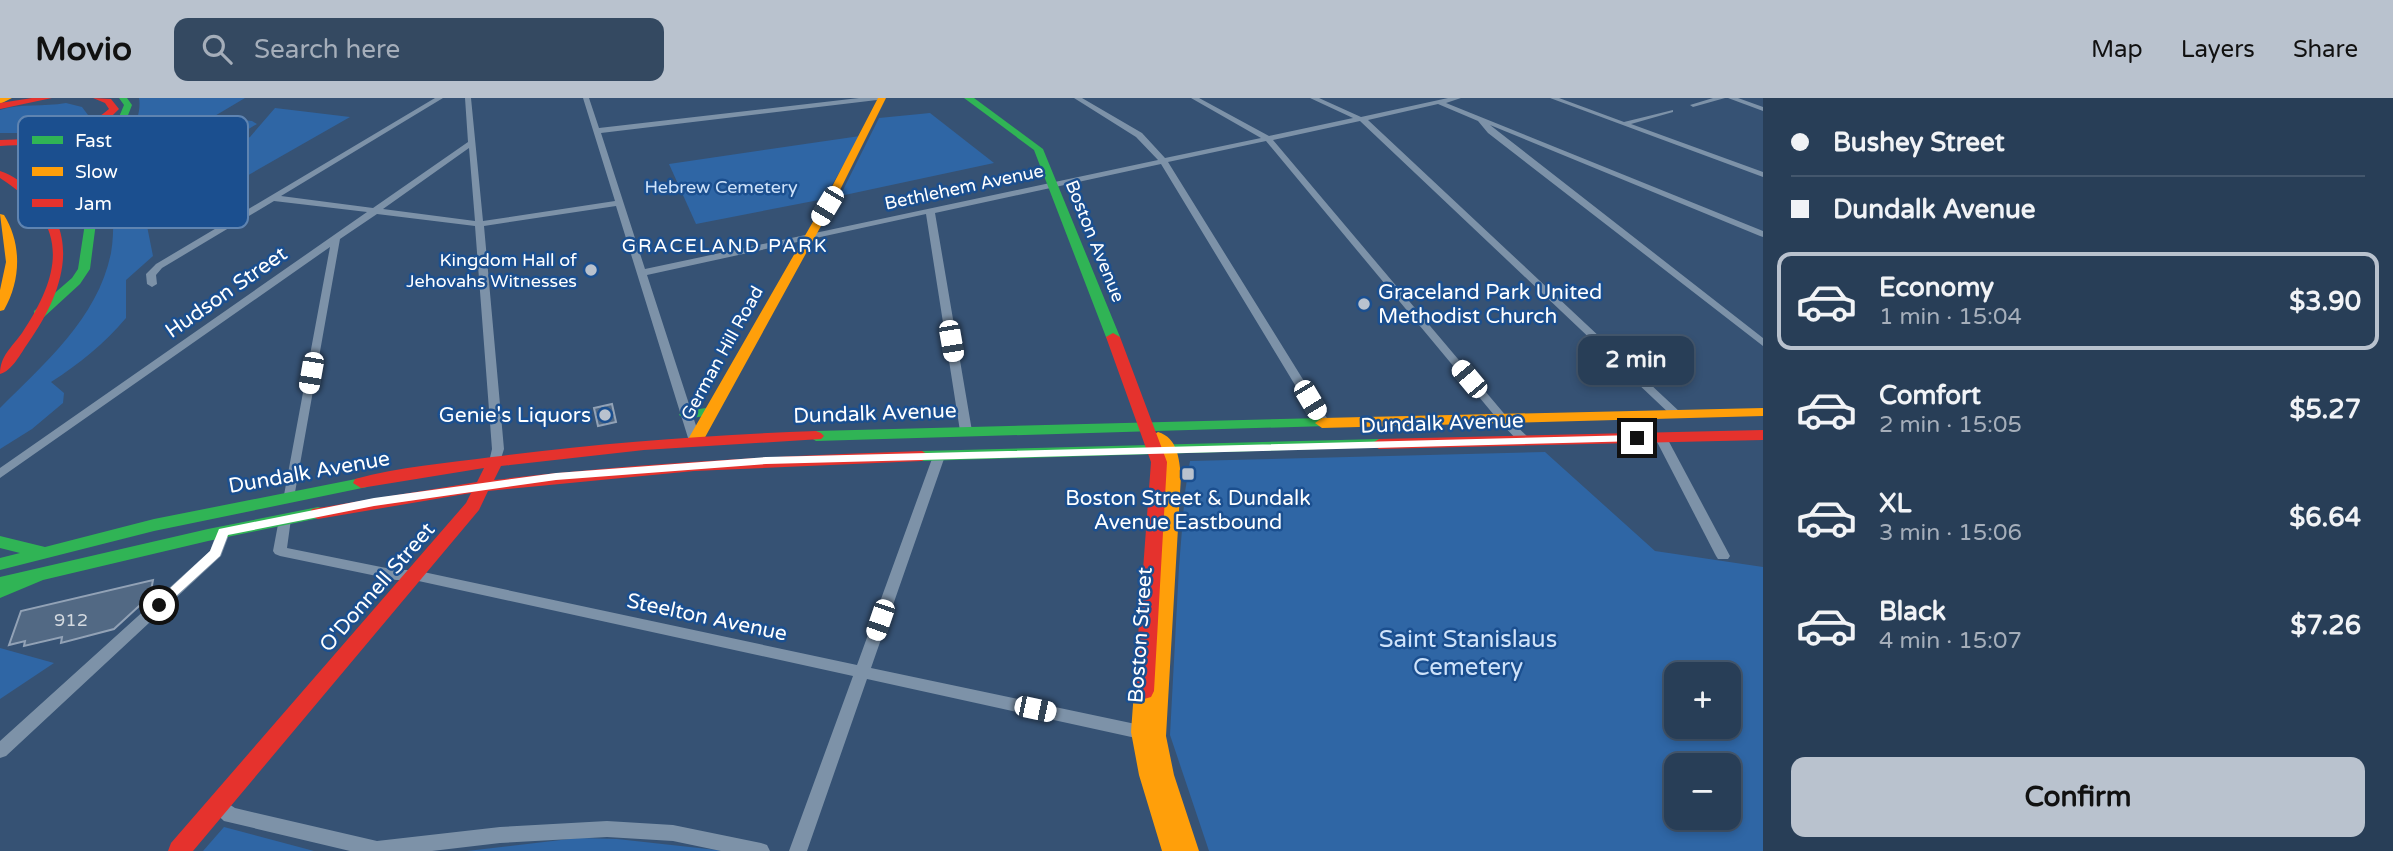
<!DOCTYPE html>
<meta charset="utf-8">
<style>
:root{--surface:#283e57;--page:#344961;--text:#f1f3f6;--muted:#a5aeba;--line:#44576d;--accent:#b9c2ce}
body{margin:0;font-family:"Varela Round",sans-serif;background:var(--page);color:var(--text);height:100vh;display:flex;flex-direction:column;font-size:26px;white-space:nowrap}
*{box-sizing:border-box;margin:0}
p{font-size:23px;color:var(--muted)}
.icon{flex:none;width:38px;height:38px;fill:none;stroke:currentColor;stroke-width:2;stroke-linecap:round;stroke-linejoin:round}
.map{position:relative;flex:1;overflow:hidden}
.details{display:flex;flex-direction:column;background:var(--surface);width:630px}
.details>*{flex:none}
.hud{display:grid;align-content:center;height:154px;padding:0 28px;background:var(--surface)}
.controls{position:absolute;left:1664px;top:564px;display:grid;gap:14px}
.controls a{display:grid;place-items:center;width:77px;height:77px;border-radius:14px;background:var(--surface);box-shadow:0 4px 10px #0003,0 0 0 2px var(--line);font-size:35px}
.end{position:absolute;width:32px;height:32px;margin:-16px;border:9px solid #fff;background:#111;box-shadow:0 0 0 4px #111}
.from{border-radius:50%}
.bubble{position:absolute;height:49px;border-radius:14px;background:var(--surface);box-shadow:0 4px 10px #0003,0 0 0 2px var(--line);font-size:23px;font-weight:700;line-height:49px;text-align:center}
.car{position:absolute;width:21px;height:42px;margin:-21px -10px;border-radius:9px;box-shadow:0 0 5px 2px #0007;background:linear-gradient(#fff 24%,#345 0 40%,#fff 0 76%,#345 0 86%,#fff 0)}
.hud b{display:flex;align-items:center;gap:24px;height:66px;font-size:26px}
.hud b+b{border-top:2px solid var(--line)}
.hud i{width:18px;height:18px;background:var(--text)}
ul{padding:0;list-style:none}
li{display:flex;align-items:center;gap:21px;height:98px;margin:0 14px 10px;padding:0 14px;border:4px solid transparent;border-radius:14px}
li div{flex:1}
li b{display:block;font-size:26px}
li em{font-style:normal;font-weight:700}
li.active{border-color:var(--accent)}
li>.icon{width:63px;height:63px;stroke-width:1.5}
.button{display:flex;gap:14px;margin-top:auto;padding:14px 28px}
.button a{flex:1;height:80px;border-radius:14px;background:var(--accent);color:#111;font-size:28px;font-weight:700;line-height:80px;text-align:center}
header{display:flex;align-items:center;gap:42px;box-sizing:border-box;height:98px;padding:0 35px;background:var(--accent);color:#111}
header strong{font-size:33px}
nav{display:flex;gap:38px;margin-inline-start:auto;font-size:24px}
.search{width:490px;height:63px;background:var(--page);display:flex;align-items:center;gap:18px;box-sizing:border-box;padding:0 24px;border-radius:14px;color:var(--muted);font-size:26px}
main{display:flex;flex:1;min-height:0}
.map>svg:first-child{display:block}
.green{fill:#2f66a5;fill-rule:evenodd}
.building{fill:#526984;stroke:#92a2b6;stroke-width:2}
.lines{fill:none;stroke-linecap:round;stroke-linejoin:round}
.street{fill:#7d92a8;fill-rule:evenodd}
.fast{fill:#30b455;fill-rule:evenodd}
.slow{fill:#ff9f0a;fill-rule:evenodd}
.jam{fill:#e5322d;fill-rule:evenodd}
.route{fill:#fff}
.poi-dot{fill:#b9c2ce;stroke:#1b4f8f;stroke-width:2.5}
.labels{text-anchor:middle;stroke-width:5;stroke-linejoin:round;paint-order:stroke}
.far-park-label{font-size:18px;fill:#cfe3fa;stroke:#1b4f8f}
.far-street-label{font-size:18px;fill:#fff;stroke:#1b4f8f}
.far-poi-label{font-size:18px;fill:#fff;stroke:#1b4f8f;text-anchor:end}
.number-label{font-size:18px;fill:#d4dae0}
.far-neighbourhood-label{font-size:19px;letter-spacing:2px;fill:#fff;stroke:#1b4f8f}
.street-label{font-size:21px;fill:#fff;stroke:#1b4f8f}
.poi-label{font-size:21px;fill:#fff;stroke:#1b4f8f;text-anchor:start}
.near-park-label{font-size:24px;fill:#cfe3fa;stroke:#1b4f8f}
.key{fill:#1b4f8f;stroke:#5f84b1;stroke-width:2}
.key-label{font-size:19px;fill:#fff}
</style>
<header>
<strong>Movio</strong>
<div class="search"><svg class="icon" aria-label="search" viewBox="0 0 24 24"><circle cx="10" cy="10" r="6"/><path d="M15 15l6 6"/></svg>Search here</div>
<nav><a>Map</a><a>Layers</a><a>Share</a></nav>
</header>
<main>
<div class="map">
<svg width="1763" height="753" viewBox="0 0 1763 753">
<rect width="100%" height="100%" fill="#365274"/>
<!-- green -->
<g class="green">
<path d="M139,0h106l-32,19 39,4 5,3 -25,15 -21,18 -62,33 -2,6 16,8 -17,17 7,35 -27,24v38c-22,26 -47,46 -75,64l13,11 -1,10 -31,26 -32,20v-41c44,-44 98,-90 111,-155 5,-28 -1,-56 6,-85 6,-21 26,-48 22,-70z"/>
<path d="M66,5l16,4 6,8c-25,20 -58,18 -88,18v-23c22,-7 43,-3 66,-7z"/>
<path d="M275,10l75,9 -184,105 -1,-24 -11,-8 96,-53z"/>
<path d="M930,15l64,50 -154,33 39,-78z"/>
<path d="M860,38l-36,63 -128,25 -27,-60z"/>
<path d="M1545,354l110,99 108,16v284h-554l-39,-116 9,-168 6,-75 5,-31zM1676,576h53v52h-53zM1676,667h53v52h-53z"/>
<path d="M0,550l54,15 -54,36z"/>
<path d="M224,729l90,24h-111z"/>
<path d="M578,740l39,1 109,12h-259z"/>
</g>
<!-- building -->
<g class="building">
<path d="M612,306l4,18 -18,4 -4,-18z"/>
<path d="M153,482l-3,16 -36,33 -53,14 1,-6 -38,9 1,-5 -16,4 12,-34z"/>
</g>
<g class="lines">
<!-- street -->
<g class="street">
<path d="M435,0h8l-162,98 92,12 95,-66 -3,-44h6l12,123 132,-20 -32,-103h6l10,30 260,-30h21l-3,2 -276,33 44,136 513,-109 -22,-23 -62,-39h8l60,35 23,25 96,-20 -70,-40h8l70,38 84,-18 -43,-20h9l42,19 87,-19h13l-15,5 317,128v6l-3,-1 -270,-111 273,213v8l-275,-213 -10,-12 -40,-17 -70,16 312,292 2,2 -2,2h-8l-312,-295 -87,19 234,277 22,21 2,3 -2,3h-8l-22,-23 -233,-280 -98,21 162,261 -2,3 -4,1 -6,-4 -157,-259 -226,49 37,218 -2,3 -4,1 -6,-4 -34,-217 -279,61 54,166 -6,4 -6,-4 -73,-235 -132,20 20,223 -5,16h-8l-2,-3 3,-13 -17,-223 -98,-12 -37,25 -46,259h-8l-2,-3 46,-248 -330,231v-10l367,-256 -93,-11 -112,67 -6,7 1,9 -5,3 -5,-3 -1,-10 10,-10zM469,50l6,73 -92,-12z"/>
<path d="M1550,0h9l65,24 49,-12v2l-42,12 132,48v5z"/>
<path d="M1713,0h12l-32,9 -3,-2z"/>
<path d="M1728,0h10l25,9v4z"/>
<path d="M1661,336l6,4 63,118 -2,3h-10l-2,-3 -61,-118z"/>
<path d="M939,354l6,4 -74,212 274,58 6,2 2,5 -2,5 -6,2 -278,-61 -60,172h-18l64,-175 -439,-96h-18l-116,-24 -5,-2 -2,-3 6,-32 6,-4 6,4 -4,29 109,22h18l443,95 76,-209z"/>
<path d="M223,429l5,2 2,3 -9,24 -215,200 -6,2v-17l210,-190 8,-22z"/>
<path d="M218,699l17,11 142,33 123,-14 107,-6 66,4 88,18 6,2 3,6h-49l-48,-10 -66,-4 -107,6 -68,8h-82l-126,-30 -12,-11 -2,-5 2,-5z"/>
</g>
<!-- fast -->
<g class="fast">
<path d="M119,0h8l5,7 -31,79 -11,85 -10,15 -36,33h-10v-6l38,-33 6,-9 13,-85 33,-79z"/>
<path d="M964,0h10l69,51 77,188 -2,3h-10l-2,-3 -72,-187z"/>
<path d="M712,309l5,1 2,3 -2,3 -31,5 -7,-4 2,-3z"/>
<path d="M1322,320l5,2 2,3 -2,3 -511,15 -8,-5 8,-5z"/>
<path d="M1379,341l8,5 -3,3 -462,14 -8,-5 8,-5z"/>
<path d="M361,380l8,5 -2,4 -213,44 -154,39v-12l20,-5 -20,-5v-12l45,11 109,-28z"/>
<path d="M318,409l6,2 2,4 -2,4 -116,24 -165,39 -43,18v-21l208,-48z"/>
</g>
<!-- slow -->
<g class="slow">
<path d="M0,0h12l-12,6z"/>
<path d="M878,0h8l-54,108 -129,235 -3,3h-10l-3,-3 135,-235z"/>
<path d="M0,116l4,1c18,29 17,65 0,95l-4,1v-21l6,-28z"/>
<path d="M1763,310v8l-441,12 -7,-5 7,-5z"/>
<path d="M1158,334c20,6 21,27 23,44l-15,260 8,39 25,76h-37l-23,-76 -8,-43 3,-41 3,-6 7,-2 6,2 15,-209 -3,-25 -12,-14z"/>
</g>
<!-- jam -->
<g class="jam">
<path d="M32,0h20l-52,11v-6z"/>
<path d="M93,0l18,1 8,10c-30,33 -77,35 -119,37v-6c40,-1 78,-4 109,-31l-4,-6z"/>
<path d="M0,73c13,4 26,14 36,23 48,43 24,104 -8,149 -7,10 -16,28 -28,31 0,-18 12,-27 22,-41 42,-63 47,-111 -22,-155z"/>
<path d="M1113,235l7,4 47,125 -13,229 -3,6 -7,2 -7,-2 -3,-6 17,-229 -45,-125z"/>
<path d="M1763,332v10l-384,9 -8,-5 8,-5z"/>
<path d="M816,333l5,2 3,3 -3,3 -177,11 -143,16 -7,14c142,-17 285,-24 428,-29l8,5 -8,5 -228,10 -206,20 -9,19 -286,341h-25l3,-8 295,-340 5,-10 -153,26 -6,-2 -2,-4 2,-4 165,-27 7,-14 -123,20 -8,-5 2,-4c44,-12 92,-16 137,-22 108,-14 215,-22 324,-26z"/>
</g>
</g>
<!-- route -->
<path class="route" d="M1637,337l6,3 -2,3 -875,23 -210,16 -182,26 -146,29 -8,21 -57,52h-9l-2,-3 58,-54 9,-22 155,-31 182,-25 210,-16z"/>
<!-- markers -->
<g class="poi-dot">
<circle cx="591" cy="172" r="7"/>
<circle cx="1364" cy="206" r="7"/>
<circle cx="605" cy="317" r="7"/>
<rect x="1181" y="369" width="14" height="14" rx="3.5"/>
</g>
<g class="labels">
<!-- far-park labels -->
<g class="far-park-label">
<text x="721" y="95">Hebrew Cemetery</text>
</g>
<!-- far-street labels -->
<g class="far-street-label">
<text transform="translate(964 89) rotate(-12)" y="6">Bethlehem Avenue</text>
<text transform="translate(1095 143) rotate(68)" y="6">Boston Avenue</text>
<text transform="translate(722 255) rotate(-61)" y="6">German Hill Road</text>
</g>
<!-- far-poi labels -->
<g class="far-poi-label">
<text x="577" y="168">Kingdom Hall of<tspan x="577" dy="21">Jehovahs Witnesses</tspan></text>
</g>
<!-- number labels -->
<g class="number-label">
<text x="71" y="528">912</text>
</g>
<!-- far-neighbourhood labels -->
<g class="far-neighbourhood-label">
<text x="725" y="154">GRACELAND PARK</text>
</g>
<!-- street labels -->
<g class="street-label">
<text transform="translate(226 194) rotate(-35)" y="7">Hudson Street</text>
<text transform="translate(875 315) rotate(-2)" y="7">Dundalk Avenue</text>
<text transform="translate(1442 325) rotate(-2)" y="7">Dundalk Avenue</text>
<text transform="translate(309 374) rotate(-10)" y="7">Dundalk Avenue</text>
<text transform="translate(377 489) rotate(-49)" y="7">O'Donnell Street</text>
<text transform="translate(707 519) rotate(12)" y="7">Steelton Avenue</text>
<text transform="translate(1140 537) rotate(-86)" y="7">Boston Street</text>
</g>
<!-- poi labels -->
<g class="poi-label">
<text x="1378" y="201">Graceland Park United<tspan x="1378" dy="24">Methodist Church</tspan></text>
<text x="591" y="324" text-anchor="end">Genie's Liquors</text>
<text x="1188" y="407" text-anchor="middle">Boston Street &amp; Dundalk<tspan x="1188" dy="24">Avenue Eastbound</tspan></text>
</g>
<!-- near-park labels -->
<g class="near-park-label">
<text x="1468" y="549">Saint Stanislaus<tspan x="1468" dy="28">Cemetery</tspan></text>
</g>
</g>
<!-- legend -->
<rect x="18" y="18" width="230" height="112" rx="10" class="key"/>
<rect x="32" y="38" width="31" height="8" fill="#30b455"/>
<rect x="32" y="69" width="31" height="9" fill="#ff9f0a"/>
<rect x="32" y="101" width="31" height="8" fill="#e5322d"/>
<g class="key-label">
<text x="75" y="49">Fast</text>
<text x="75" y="80">Slow</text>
<text x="75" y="112">Jam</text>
</g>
</svg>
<div class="controls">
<a>+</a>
<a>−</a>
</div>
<i class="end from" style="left:159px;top:507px"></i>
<i class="end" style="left:1637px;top:340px"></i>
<div class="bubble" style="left:1578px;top:238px;width:116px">2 min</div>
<i class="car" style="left:827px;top:108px;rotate:211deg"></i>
<i class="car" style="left:951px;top:243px;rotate:170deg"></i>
<i class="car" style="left:311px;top:275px;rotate:190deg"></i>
<i class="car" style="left:1469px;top:281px;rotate:320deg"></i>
<i class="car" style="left:1310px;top:302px;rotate:149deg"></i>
<i class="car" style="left:880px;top:522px;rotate:199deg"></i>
<i class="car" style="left:1035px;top:611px;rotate:102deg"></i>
</div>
<section class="details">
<div class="hud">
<b><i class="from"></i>Bushey Street</b>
<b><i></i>Dundalk Avenue</b>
</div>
<ul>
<li class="active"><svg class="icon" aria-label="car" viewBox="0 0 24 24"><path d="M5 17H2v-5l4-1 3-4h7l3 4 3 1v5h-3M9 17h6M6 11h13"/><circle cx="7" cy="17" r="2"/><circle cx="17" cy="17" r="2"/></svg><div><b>Economy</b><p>1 min · 15:04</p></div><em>$3.90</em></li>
<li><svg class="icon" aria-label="car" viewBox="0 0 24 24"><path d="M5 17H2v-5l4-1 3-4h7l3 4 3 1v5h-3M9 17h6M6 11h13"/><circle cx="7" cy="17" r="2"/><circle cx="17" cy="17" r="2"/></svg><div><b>Comfort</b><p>2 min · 15:05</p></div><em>$5.27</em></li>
<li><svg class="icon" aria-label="car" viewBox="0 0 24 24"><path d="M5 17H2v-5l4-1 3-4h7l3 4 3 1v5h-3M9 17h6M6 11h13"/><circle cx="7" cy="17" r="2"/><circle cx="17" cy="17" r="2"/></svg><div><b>XL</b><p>3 min · 15:06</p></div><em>$6.64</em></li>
<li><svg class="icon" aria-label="car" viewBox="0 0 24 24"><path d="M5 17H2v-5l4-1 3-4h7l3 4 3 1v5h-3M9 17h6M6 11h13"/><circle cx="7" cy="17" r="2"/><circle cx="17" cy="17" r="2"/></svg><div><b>Black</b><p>4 min · 15:07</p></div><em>$7.26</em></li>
</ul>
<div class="button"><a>Confirm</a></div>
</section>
</main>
